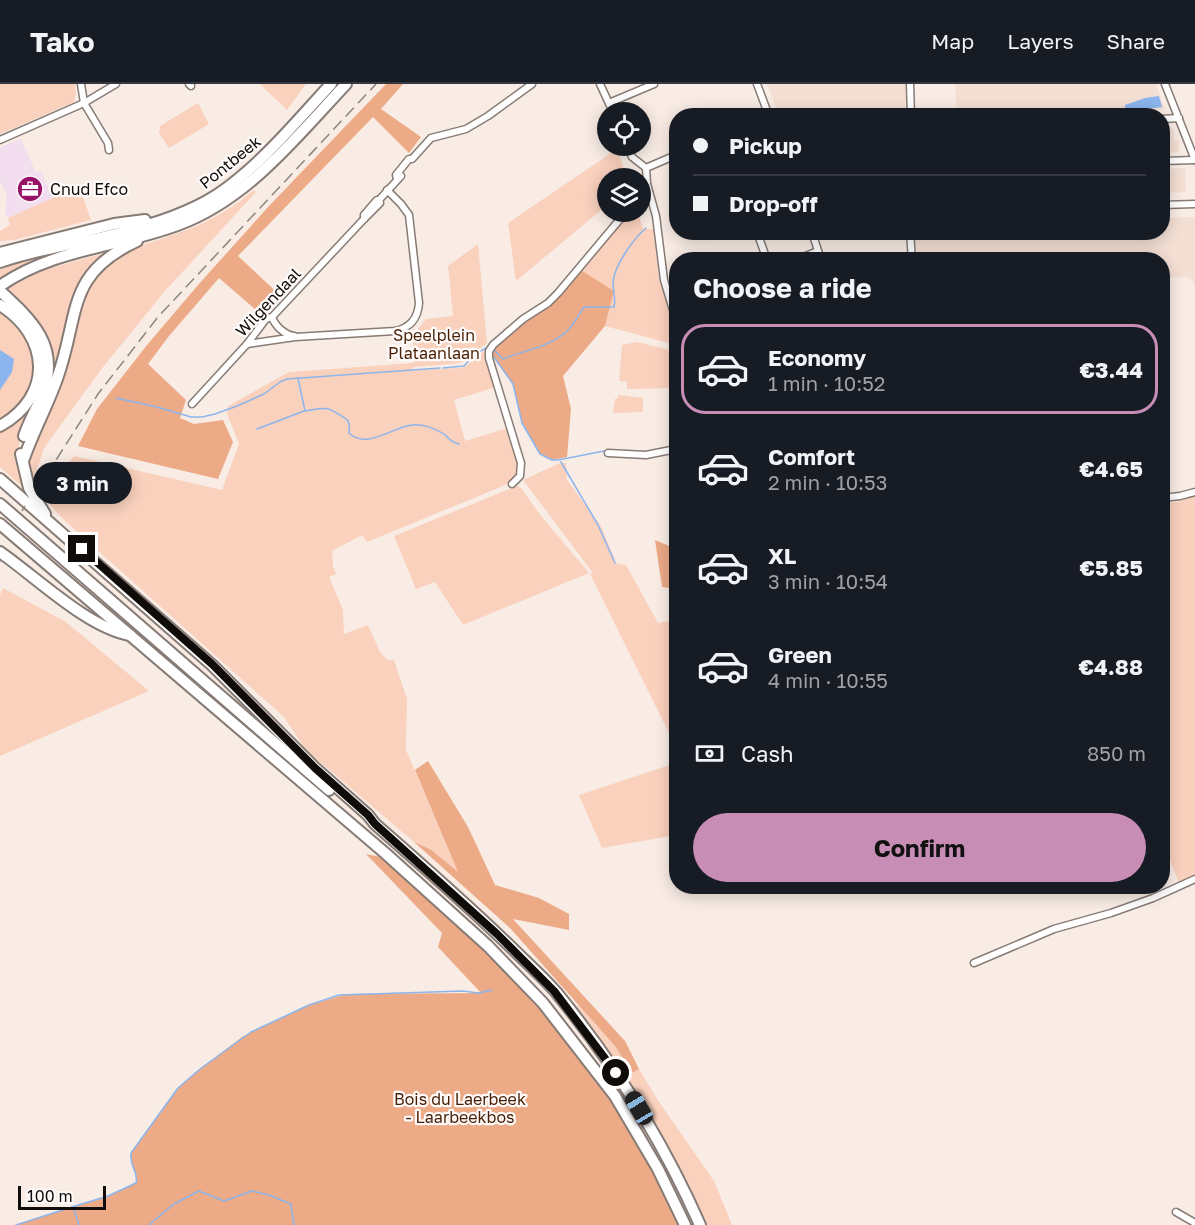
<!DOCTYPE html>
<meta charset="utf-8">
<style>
:root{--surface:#171b24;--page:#20242c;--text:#f1f3f6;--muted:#9ea1a6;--line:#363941;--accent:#c88db5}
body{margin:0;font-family:"Golos Text",sans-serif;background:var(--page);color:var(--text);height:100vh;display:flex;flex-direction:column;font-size:22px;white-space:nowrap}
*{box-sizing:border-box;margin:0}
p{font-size:20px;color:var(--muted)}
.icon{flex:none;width:33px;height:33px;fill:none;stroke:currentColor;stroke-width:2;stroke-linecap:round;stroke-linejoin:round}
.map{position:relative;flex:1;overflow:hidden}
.drawer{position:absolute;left:669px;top:168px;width:501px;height:642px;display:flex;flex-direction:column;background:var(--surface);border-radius:24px;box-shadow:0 3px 15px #0003}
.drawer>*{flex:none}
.top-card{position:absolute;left:669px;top:24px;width:501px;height:132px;border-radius:24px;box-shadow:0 3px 15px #0003;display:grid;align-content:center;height:132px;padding:0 24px;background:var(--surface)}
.fabs{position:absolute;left:597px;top:18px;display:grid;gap:12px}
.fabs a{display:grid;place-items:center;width:54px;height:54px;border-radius:50%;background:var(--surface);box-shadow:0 3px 15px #0003;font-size:30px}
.scale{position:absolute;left:18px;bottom:15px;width:88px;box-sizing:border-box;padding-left:6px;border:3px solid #100c09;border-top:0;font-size:16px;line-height:21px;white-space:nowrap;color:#100c09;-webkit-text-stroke:4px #fefbfa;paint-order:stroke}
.end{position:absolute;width:27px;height:27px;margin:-14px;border:8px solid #100c09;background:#fff;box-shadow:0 0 0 3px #fff}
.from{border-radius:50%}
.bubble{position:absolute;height:42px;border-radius:21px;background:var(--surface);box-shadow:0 3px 15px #0003;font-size:20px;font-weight:700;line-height:42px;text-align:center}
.car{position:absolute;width:18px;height:36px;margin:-18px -9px;border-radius:8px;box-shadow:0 0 4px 2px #0007;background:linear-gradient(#222 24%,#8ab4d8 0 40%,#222 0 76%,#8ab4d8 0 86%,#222 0)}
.top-card b{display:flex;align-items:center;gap:21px;height:57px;font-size:22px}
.top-card b+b{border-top:2px solid var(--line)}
.top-card i{width:15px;height:15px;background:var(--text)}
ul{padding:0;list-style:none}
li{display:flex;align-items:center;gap:18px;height:90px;margin:0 12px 9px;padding:0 12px;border:3px solid transparent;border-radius:24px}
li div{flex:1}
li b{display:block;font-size:22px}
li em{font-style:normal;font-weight:700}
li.on{border-color:var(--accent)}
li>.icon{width:54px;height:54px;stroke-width:1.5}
h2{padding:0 24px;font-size:27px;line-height:72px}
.pay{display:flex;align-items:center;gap:15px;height:66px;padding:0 24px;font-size:22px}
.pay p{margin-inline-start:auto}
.primary-button{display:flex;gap:12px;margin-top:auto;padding:12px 24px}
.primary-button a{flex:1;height:69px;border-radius:36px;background:var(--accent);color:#111;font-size:24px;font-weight:700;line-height:69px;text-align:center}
header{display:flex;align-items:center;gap:36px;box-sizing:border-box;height:84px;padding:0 30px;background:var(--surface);border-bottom:2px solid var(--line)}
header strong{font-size:28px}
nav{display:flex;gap:33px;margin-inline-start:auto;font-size:21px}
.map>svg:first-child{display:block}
.commercial{fill:#f2deee}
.built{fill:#f4dfd4}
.green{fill:#f9d1bd}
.forest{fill:#ecaa87}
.water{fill:#8bb5ec}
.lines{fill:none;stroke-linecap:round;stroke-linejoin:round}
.stream{stroke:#8bb5ec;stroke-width:1.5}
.street-casing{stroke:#877b75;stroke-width:9}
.highway-casing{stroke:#877b75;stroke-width:14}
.street{stroke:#fff;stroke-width:6}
.highway{stroke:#fff;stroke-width:10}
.rail{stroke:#8d857f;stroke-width:1.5;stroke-dasharray:12 6;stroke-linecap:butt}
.route{stroke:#100c09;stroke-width:8}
.labels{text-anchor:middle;stroke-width:4.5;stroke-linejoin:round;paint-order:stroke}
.street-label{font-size:16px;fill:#100c09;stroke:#fefbfa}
.poi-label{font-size:16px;fill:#100c09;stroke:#fefbfa;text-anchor:start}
.park-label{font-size:16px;fill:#481f05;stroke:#fefbfa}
</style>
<header>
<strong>Tako</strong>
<nav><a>Map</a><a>Layers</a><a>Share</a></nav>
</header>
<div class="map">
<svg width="1195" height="1141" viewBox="0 0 1195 1141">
<rect width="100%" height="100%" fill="#f9ece5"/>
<!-- commercial -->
<path class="commercial" d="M21,55l15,34 5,-2 12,27 -45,20 -3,-5 2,-17 -7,-14v-35z"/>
<!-- built -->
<g class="built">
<path d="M767,0h139l-1,31h-126z"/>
<path d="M955,0h201l9,25 -65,7 -143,-1z"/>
<path d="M1174,44v12h5v12l-16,1v-24z"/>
<path d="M1185,84l1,24 -23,1v-24z"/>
<path d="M1195,133v68l-8,-8 -24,1 -1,-18 -245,-2 -2,-25 247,-1 1,-14z"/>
</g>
<!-- green -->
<g class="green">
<path d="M0,0h75l1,9 -2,9 -74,32z"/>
<path d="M260,0h46l-19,26z"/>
<path d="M198,19l11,21 -40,24 -10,-15 1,-7z"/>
<path d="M617,65l10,29h-19l-1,27 -91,76 -8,-58z"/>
<path d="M79,102l12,34 -77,20 -14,1v-10l10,-6 -2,-7z"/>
<path d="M254,106l2,2 -91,99 -62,76 -59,81 -7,21 -5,9c-2,-4 -5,-9 -5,-13 0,-22 22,-51 31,-71 16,-36 13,-80 35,-113 22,-35 64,-38 99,-53 22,-9 43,-22 62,-38z"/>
<path d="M632,128h6l5,17h10l6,50 17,55v11l-71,-19 9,-35 -33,-21z"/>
<path d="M98,158l-98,40v-14z"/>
<path d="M478,160l9,99 -27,20 -46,4 -2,3 49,-2 5,-2 19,-16 11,37 -42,13 11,41 43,-13c8,23 23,45 -5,58l-136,56 -5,-7 -30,16 1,15 3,8 -7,3 14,33 1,24 24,-9 12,27 8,8h6l13,39 -1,51 53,124 -29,-25 -16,-7 -109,-93 -21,-32 -219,-196 -16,-17 8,-27 17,-21 148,34 17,-46 -12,-30 1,-8 61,-34 125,-9 -1,-28 13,-16 27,-3 -5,-50z"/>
<path d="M112,167l-28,26 -6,10 -5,13 -10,48 -15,42 -5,-59 -15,-20 -24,-20 36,-20z"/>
<path d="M0,211l17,15 28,64c-10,28 -30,61 -27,92 1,8 5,16 7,23l-25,-22v-40l17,-10 25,-49 -23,-52 -19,-17z"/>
<path d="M0,225l21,17 15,34 -2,23 -12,21 -22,16z"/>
<path d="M637,258l37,9 2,25 -1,12 -48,1v-7l-8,-1 3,-36z"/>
<path d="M618,311l25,3v14l-30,1 2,-14 3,-1z"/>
<path d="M560,379h6l1,17 34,46 15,37 10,2 32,58 18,-3v127l-86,-173 3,-1 -70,-93z"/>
<path d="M517,402l4,2 20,28 48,57 -126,52 -28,-43 -19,7 -22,-53z"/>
<path d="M1195,411v380l-16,8 -16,-41v-339l15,-1z"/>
<path d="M3,504l63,34 83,69 -149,65v-161z"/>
<path d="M676,679v72l-74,13 -23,-53z"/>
<path d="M578,921l37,41 17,27 7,-4 18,30 57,82 18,44h-26c-34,-77 -77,-152 -129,-218z"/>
</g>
<!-- forest -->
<g class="forest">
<path d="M386,0h17l-22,25 40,28 -12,16 -36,-36 -135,139 44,41 -18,20 -45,-39 -50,58 -21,28 38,36 -6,18 14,6 29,-4 10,22 -15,37 -140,-33 19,-37 50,-64 51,-60 71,-79z"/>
<path d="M581,186l33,21 -9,35 -42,50 8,33 -4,48 -15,3 -12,-6 -18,-31 -9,-39 -23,-31 1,-4z"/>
<path d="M655,456l21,9v40l-14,-2z"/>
<path d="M428,677l40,66 27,58 44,13 30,16v16l-56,-11 112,122 14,28 -7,4 -17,-27 -105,-118 -96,-86 16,7 28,23 -43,-102z"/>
<path d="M366,770l15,3c54,49 111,95 159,150 56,66 103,139 139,218h-663l92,-29 28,-13c3,-10 -7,-18 -5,-30l47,-65 22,-19 42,-32 67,-32 38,-11 134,-1 -43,-46 4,-14z"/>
</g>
<!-- water -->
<g class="water">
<path d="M1159,12l3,11 -37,5v-7l20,-7z"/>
<path d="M0,266l14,9 -2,13 -12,18z"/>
</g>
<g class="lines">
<!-- stream -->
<g class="stream">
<path d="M494,266l9,9c20,-8 50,-13 65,-29 6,-6 11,-16 16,-23h30c2,-8 -1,-16 -1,-24 1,-17 20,-44 33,-55"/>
<path d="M494,273l19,27 9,39 18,31 12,6h6l46,-9"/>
<path d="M443,284l21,-2 10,-11 14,-8"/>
<path d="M298,294l7,33c14,-2 21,-6 33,3 11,6 12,6 11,19 18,17 43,-6 63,-8 10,-1 23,3 32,9 5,4 7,9 15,10"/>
<path d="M116,314l41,9 34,10h11l13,-3 22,-8 27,-12 16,-12 7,-3 153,-11"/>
<path d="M257,345l47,-18"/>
<path d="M561,378l37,63 17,38"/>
<path d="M72,1123l36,-11 28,-13c3,-10 -7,-18 -5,-30l47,-65 22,-19 51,-37 58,-27 30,-10 124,-4 15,2 14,-3"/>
<path d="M16,1141l56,-18 2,3 5,15"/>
<path d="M149,1141l25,-21 25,-13 25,10 28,-10 17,4 22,9 3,21"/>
</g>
<!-- street casing -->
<g class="street-casing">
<g id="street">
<path d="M81,0l3,19 24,40 1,7"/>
<path d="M189,0l2,2"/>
<path d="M600,0l13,28"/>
<path d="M757,0l12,32"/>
<path d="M910,0l1,32"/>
<path d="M1165,0l30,76"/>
<path d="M609,19l45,-19"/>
<path d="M1162,35l17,-1"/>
<path d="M0,56l84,-37 32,-19"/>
<path d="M627,62l5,11 14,11 1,16 9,32 8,64 12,40"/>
<path d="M1162,77l33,-1"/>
<path d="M646,84l30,-13"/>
<path d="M397,94l-1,-3 13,-16h3l19,-21 35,-9 22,-13 44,-32"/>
<path d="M640,110l7,-10"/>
<path d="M1162,121l33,-1"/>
<path d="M364,135v-4l13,-15h2l22,-24"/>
<path d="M757,148l10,28"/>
<path d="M812,148l9,28"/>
<path d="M910,148l2,28"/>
<path d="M796,176l22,-9"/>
<path d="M272,233c3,9 13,18 22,19"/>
<path d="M247,260l48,-7 100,-6c15,-3 23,-13 24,-28l-10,-88 -8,-11 -14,-14"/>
<path d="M192,320l55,-60 19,-25 6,-2 92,-98 16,-16 -1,-3"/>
<path d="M608,369l38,2 30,-6"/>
<path d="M512,400l8,-8 1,-13 -32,-105v-7l4,-6 30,-26 25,-16 10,-10 68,-81"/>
<path d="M1162,414l18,-2 15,-4"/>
<path d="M974,879l80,-34 57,-16 42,-15 42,-19"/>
<path d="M1176,1128l19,11"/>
</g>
</g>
<!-- highway casing -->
<g class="highway-casing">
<g id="highway">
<path d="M0,169l114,-29 31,-4"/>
<path d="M0,178c40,-14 83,-19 124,-30 32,-9 65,-19 93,-37 44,-30 78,-72 114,-111"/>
<path d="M0,202c54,-38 121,-39 180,-62 69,-26 117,-88 166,-140"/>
<path d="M0,207c32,29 60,55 43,102 -6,15 -14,28 -19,43"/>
<path d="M0,221c50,31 54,91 0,121"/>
<path d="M21,370l8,34 16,26"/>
<path d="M23,377c10,-29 25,-56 35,-85 22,-64 8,-102 79,-135"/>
<path d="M0,395l212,186 103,103 53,47 7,9c47,41 94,82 139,126 14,14 29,27 42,42 58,71 107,149 144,233"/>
<path d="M0,420l329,286"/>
<path d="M0,440l385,329 103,93 55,57 72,93 43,73 27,56"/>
<path d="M0,468c36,25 88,76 130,83"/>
</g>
</g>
<!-- street -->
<use href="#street" class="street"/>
<!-- highway -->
<use href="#highway" class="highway"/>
<!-- rail -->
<g class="rail">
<path d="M37,406l61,-96 60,-77 218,-233"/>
<path d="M22,427l3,-5"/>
<path d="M0,478v-1"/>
</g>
</g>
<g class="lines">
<!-- route -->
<path class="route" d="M82,465l130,115 103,104 53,47 7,9 122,110 57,57 62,82"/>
</g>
<!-- icons -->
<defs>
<g id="office-disc" transform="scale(1.35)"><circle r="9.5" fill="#971166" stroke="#fefbfa"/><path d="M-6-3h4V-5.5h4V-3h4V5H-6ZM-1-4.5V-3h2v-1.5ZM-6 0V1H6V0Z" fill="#fff"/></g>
</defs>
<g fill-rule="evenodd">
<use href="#office-disc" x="30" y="105"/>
</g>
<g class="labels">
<!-- street labels -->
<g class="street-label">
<text transform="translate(230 78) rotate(-39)" y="6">Pontbeek</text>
<text transform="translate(268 218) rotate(-47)" y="6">Wilgendaal</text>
</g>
<!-- poi labels -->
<g class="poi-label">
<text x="50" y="111">Cnud Efco</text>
</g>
<!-- park labels -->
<g class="park-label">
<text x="434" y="257">Speelplein<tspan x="434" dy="18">Plataanlaan</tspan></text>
<text x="460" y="1021">Bois du Laerbeek<tspan x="460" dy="18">- Laarbeekbos</tspan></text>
</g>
</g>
</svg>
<div class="fabs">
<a><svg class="icon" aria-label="locate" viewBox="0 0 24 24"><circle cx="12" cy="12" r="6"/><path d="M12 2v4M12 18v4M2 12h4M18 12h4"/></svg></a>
<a><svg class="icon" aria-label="layers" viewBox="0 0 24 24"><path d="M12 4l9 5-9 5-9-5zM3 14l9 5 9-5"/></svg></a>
</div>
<div class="scale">100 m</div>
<i class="end from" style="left:616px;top:989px"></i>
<i class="end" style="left:82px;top:465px"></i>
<div class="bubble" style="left:33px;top:378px;width:99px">3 min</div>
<i class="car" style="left:639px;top:1024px;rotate:329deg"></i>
<div class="top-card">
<b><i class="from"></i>Pickup</b>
<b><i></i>Drop-off</b>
</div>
<section class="drawer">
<h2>Choose a ride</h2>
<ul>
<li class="on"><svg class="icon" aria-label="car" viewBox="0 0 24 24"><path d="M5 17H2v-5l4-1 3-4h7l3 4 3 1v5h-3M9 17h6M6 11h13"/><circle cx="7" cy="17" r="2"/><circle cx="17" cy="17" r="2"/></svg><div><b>Economy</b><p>1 min · 10:52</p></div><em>€3.44</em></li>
<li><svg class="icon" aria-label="car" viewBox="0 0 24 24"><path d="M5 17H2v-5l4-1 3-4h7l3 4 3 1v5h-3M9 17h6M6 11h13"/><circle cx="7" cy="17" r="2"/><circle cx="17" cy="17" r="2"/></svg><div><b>Comfort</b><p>2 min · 10:53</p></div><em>€4.65</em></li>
<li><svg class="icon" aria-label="car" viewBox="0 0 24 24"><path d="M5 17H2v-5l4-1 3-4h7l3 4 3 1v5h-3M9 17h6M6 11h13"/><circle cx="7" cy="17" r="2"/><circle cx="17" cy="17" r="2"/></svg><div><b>XL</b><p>3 min · 10:54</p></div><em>€5.85</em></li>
<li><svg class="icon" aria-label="car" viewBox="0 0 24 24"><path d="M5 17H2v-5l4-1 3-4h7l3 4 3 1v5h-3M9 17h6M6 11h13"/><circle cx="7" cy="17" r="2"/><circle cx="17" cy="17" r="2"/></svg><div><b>Green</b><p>4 min · 10:55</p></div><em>€4.88</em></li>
</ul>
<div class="pay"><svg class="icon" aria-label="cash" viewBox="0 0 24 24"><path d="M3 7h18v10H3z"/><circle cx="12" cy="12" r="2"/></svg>Cash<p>850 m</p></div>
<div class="primary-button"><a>Confirm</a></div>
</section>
</div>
